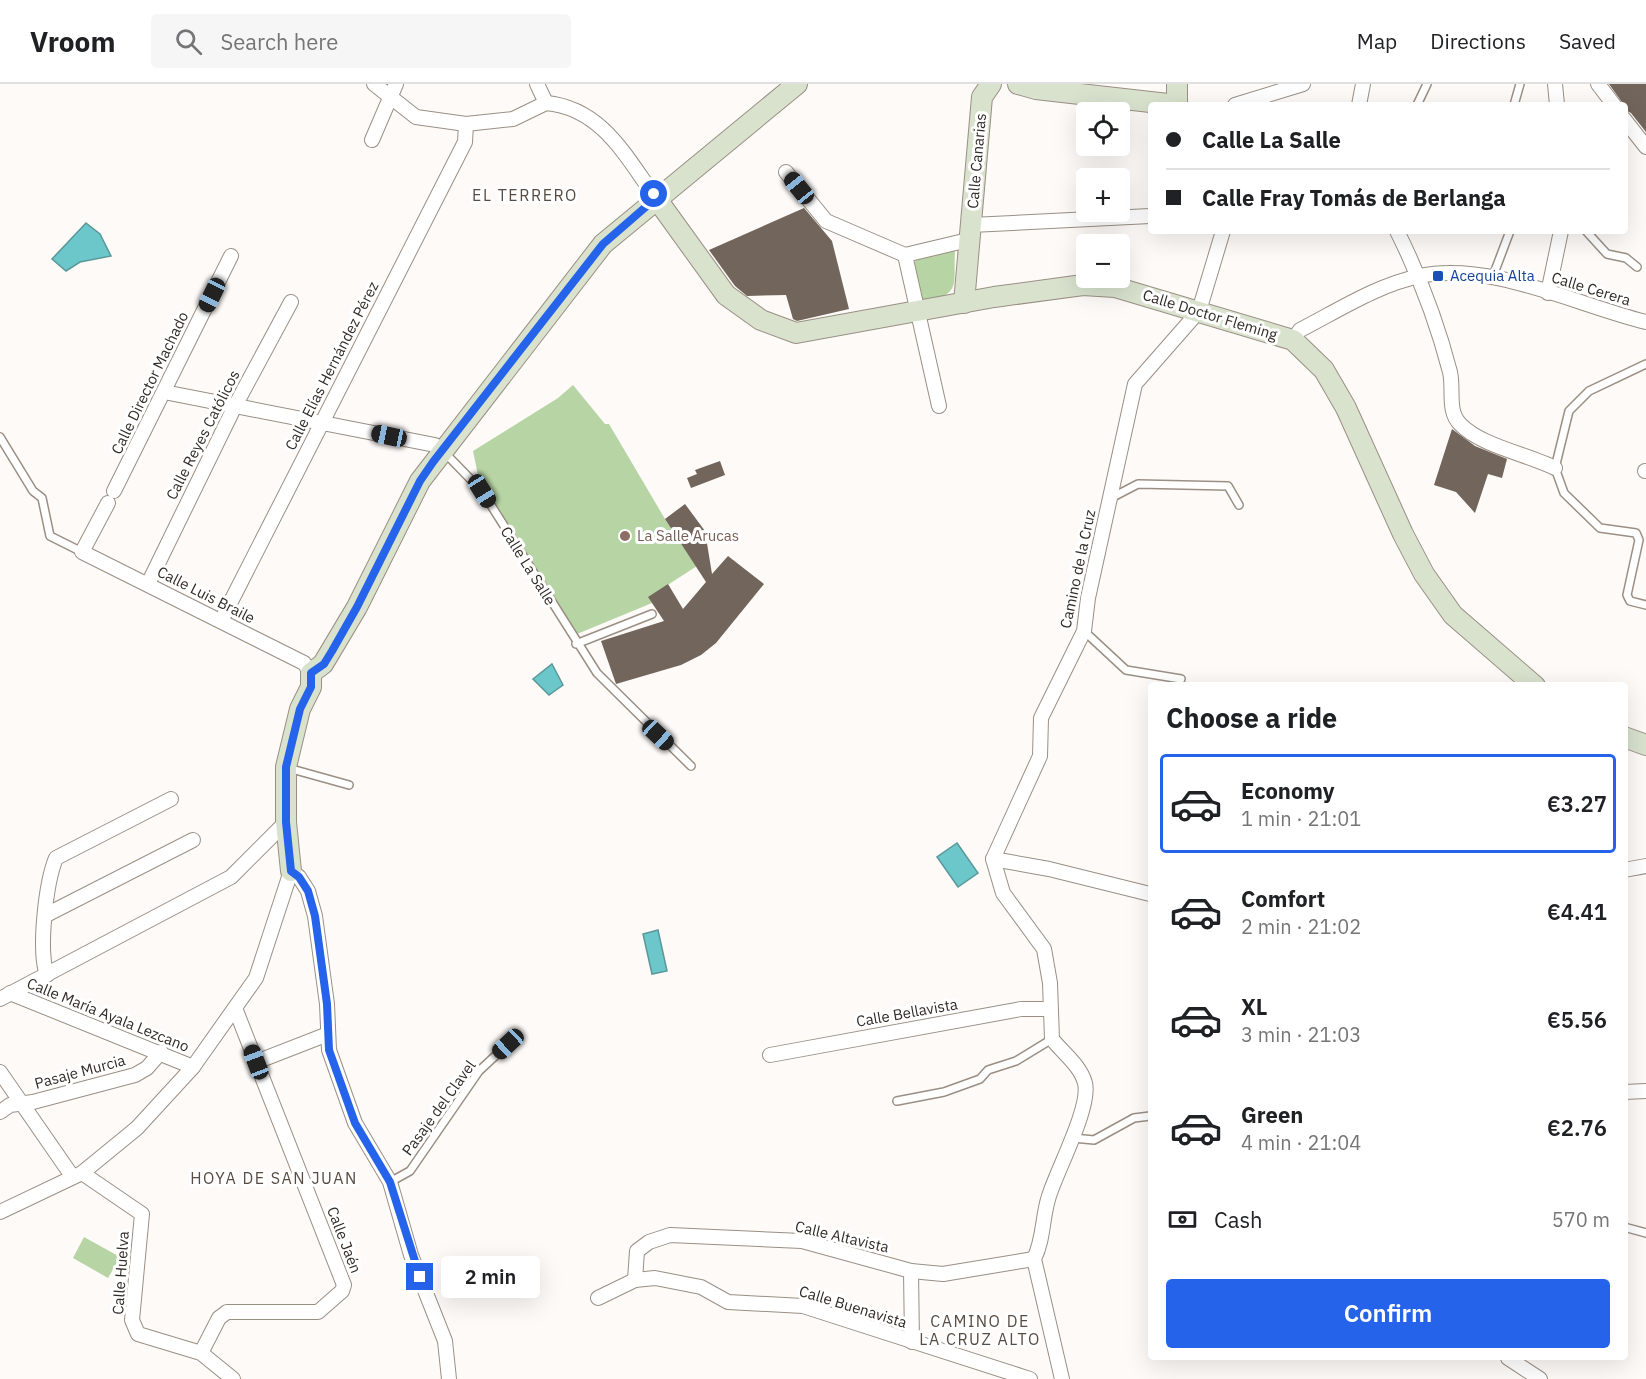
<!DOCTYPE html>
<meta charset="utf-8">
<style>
:root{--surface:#fff;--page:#f6f6f6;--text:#202124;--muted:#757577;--line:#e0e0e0;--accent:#2563eb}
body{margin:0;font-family:"IBM Plex Sans",sans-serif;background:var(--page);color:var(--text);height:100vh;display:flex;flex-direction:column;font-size:22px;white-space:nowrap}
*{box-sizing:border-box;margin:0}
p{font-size:20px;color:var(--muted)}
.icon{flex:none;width:33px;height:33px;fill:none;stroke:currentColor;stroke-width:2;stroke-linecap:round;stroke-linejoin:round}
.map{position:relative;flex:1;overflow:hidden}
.side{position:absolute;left:1148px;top:598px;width:480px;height:678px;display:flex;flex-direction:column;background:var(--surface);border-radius:6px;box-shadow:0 6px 24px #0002}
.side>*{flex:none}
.banner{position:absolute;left:1148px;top:18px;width:480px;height:132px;border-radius:6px;box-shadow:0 6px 24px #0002;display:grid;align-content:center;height:132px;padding:0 18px;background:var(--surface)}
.fabs{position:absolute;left:1076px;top:18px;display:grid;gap:12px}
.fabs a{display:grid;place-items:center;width:54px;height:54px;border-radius:6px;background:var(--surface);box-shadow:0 6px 24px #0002;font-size:30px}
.end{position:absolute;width:27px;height:27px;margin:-14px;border:8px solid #2563eb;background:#fff;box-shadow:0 0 0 3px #fff}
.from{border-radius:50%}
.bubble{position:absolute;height:42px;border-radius:6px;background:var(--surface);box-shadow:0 6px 24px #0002;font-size:20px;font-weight:600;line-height:42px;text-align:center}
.car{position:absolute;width:18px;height:36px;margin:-18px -9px;border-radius:8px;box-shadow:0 0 4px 2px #0007;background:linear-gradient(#222 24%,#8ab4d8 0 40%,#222 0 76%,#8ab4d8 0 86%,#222 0)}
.banner b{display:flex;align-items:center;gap:21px;height:57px;font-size:22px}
.banner b+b{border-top:2px solid var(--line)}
.banner i{width:15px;height:15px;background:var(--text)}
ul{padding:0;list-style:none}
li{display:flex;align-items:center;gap:18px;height:99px;margin:0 12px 9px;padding:0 6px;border:3px solid transparent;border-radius:6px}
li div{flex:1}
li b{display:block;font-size:22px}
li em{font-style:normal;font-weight:600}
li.on{border-color:var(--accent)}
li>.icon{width:54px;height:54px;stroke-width:1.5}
h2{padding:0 18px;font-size:27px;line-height:72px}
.pay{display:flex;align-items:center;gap:15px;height:66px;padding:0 18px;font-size:22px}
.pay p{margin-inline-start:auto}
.cta{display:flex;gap:12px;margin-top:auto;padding:12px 18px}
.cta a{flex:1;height:69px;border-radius:6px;background:var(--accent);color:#fff;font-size:24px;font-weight:600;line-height:69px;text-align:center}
header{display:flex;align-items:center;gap:36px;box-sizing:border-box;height:84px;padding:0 30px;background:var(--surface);border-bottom:2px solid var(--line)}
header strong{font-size:28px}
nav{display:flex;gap:33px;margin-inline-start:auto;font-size:21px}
.search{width:420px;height:54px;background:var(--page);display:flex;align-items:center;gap:15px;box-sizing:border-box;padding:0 21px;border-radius:6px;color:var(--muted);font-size:22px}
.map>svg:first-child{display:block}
.green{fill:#b7d4a4}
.water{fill:#6cc7ca;stroke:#5a9899;stroke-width:1.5}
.building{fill:#72655c}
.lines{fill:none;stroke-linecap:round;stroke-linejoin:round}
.lane-casing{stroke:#9b8f84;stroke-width:10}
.street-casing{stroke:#9b8f84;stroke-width:16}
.secondary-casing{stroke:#9b8f84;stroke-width:22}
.lane{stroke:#fff;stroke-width:7}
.street{stroke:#fff;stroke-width:14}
.secondary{stroke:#d8e2cd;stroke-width:20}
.route{stroke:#2563eb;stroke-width:8}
.transit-dot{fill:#1a4fb4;stroke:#fff;stroke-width:2}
.education-dot{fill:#8d6e63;stroke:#fff;stroke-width:2}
.labels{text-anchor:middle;stroke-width:6;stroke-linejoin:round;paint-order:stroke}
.street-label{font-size:15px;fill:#312b27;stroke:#fff}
.transit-label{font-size:15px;fill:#164399;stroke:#fff;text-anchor:start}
.education-label{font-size:15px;fill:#785e54;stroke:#fff;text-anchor:start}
.neighbourhood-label{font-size:16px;letter-spacing:1.5px;fill:#574c43;stroke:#fff}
</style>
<header>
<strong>Vroom</strong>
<div class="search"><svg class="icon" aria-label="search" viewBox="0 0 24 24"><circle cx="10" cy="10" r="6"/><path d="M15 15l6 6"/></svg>Search here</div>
<nav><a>Map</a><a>Directions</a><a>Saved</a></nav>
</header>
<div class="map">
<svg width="1646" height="1295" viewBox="0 0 1646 1295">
<rect width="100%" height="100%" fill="#fdfaf8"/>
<!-- green -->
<g class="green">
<path d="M949,164l6,3c-2,34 7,42 -30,52l-6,-5 -6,-33 6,-10z"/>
<path d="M573,301l32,39h4l56,95 32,47 -48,31 3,6 -75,31 -98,-154 -6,-29 85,-53z"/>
<path d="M84,1153l36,20 -12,21 -35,-20z"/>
</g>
<!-- water -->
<g class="water">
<path d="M86,139l14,11 11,22 -31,6 -14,9 -14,-12z"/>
<path d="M552,580l11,21 -14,10 -16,-16z"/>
<path d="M957,759l21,30 -20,14 -21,-30z"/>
<path d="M658,846l9,41 -15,3 -9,-40z"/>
</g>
<!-- building -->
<g class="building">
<path d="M1609,0h37v48l-15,-19 -6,-3 -1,-5z"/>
<path d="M804,124l28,33 17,68 -52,12 -4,-2 -7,-24 -39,1 -12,-10 -26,-36z"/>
<path d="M1452,345l23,17 32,13 -5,19 -14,-4 -13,39 -19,-21 -22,-7z"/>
<path d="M720,377l5,14 -34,13 -4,-10 10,-4 -2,-4z"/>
<path d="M685,420l20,27 7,43 16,-18 36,28 -48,59 -15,12 -20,10 -65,19 -15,-43 63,-20 -16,-24 20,-13 15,25 23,-27 -41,-63z"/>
</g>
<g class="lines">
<!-- lane casing -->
<g class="lane-casing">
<g id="lane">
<path d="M1417,21l10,-21"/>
<path d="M1514,21l6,-21"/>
<path d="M1586,147l21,23 19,4 11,9"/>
<path d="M1493,192l17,-45"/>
<path d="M1646,280l-57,27 -20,20 -14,57 9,25 36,35 36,5 3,7 -12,55 3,6 16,4"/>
<path d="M0,353l33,54 9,7 8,38 32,16"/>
<path d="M444,368l38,39 115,182 94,93"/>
<path d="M1111,414l27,-14 90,2 11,19"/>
<path d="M1084,547l42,39 55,9"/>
<path d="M576,560l76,-30"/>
<path d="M288,684l61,17"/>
<path d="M897,1017l47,-9 36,-13 8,-9 28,-9 36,-22"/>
<path d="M1073,1054l21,2 40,-22 16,-2"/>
<path d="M390,1098l20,-11 69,-100 29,-27"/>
<path d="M1624,1143l22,6"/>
</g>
</g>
<!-- street casing -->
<g class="street-casing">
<g id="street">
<path d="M374,0l42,33 50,7 47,-5 33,-16"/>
<path d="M537,0l9,19"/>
<path d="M1555,0l2,21"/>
<path d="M1598,0l16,21"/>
<path d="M546,19c56,5 80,54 110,95"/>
<path d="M1235,21l68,-21"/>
<path d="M1359,21l4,-21"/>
<path d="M1624,35l22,28"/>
<path d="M372,56l24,-56"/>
<path d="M786,88l40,49 79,34"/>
<path d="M971,141l179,-9"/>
<path d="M1397,147c23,46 40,91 53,141 4,17 -3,39 10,52 21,22 67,30 95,44"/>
<path d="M905,171l34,151"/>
<path d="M905,171l63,-15"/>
<path d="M1548,209l13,-62"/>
<path d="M1293,256l7,-10c39,-20 77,-45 120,-54 70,-15 157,29 226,46"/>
<path d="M164,308l271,53 8,6"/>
<path d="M1645,387h1"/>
<path d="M114,407l117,-235"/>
<path d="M108,419l-26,49 222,111 7,10"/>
<path d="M148,500l87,-178 56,-104"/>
<path d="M221,537l244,-479 1,-18"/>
<path d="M993,775l56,10 101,25"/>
<path d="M1624,786l22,-4"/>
<path d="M46,831l147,-75"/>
<path d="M47,891c-9,-25 -1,-93 9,-117l115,-59"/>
<path d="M10,909l183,74"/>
<path d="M0,915l231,-122 55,-55"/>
<path d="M770,971l251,-46h28"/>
<path d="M256,978l72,-28"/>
<path d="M0,988l72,104"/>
<path d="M1624,1008l22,-1"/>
<path d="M0,1028l10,-7 23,-3 102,-27 12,-7 14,-16"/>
<path d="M82,1089l60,41 -10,106 6,14 63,19 32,26"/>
<path d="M0,1128l82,-39 55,-45 56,-61 63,-89 35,-107 8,6 9,14 7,25 12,88 2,46 26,73 35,59 21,73 34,86 4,38"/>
<path d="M911,1187l1,71"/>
<path d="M635,1196l2,-29 12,-9 21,-7 132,6 109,30 32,3 91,-15"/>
<path d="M598,1214l37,-18 20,-2 46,9 27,15 75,4 227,73"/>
<path d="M201,1269l18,-35 8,-6h91l24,-21 2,-6 -109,-277"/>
<path d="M1508,1274l32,21"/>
<path d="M1062,1295l-28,-120c10,-20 8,-42 15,-63 8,-26 42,-89 36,-113 -5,-18 -22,-30 -33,-44l-2,-56 -6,-34 -41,-56 -10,-34 47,-103 1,-38 43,-87 4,-33 47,-214 64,-73 24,-80"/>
</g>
</g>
<!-- secondary casing -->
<g class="secondary-casing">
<g id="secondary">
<path d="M1018,0l18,5 141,16v-21"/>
<path d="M656,114l70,97 35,25 35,13 198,-36 89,-12 32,2 178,53 31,30 22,38 57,126 21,40 29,41 82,71"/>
<path d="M964,219l18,-206 9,-13"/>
<path d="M1624,653l22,8"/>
<path d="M291,787l-5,-49v-55l14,-58 11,-22v-14l12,-9 34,-57 63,-126 183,-237 194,-160"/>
</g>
</g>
<!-- lane -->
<use href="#lane" class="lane"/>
<!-- street -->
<use href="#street" class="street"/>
<!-- secondary -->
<use href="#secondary" class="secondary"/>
</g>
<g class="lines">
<!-- route -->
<path class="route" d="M420,1193l-30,-95 -35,-59 -26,-73 -2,-46 -12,-88 -7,-25 -9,-14 -8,-6 -5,-49v-55l14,-58 11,-22v-14l13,-9 8,-13 25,-44 63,-126 13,-19 170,-218 53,-46 -2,-4"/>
</g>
<!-- markers -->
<rect class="transit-dot" x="1432" y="186" width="12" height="12" rx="3"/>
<circle class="education-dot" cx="625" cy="452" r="6"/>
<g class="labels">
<!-- street labels -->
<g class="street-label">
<text transform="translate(977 77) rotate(-85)" y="5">Calle Canarias</text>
<text transform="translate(1591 205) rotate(17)" y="5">Calle Cerera</text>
<text transform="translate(1210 231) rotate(17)" y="5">Calle Doctor Fleming</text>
<text transform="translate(332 282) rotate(-63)" y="5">Calle Elías Hernández Pérez</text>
<text transform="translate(150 299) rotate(-64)" y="5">Calle Director Machado</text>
<text transform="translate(203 351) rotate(-63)" y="5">Calle Reyes Católicos</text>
<text transform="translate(528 482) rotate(58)" y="5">Calle La Salle</text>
<text transform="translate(1078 485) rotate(-78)" y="5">Camino de la Cruz</text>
<text transform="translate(206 511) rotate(27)" y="5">Calle Luis Braile</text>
<text transform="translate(907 929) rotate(-10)" y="5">Calle Bellavista</text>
<text transform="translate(108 931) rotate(22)" y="5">Calle María Ayala Lezcano</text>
<text transform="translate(80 988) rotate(-15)" y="5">Pasaje Murcia</text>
<text transform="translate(439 1024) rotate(-54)" y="5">Pasaje del Clavel</text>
<text transform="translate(842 1153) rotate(13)" y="5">Calle Altavista</text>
<text transform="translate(344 1156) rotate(69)" y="5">Calle Jaén</text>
<text transform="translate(121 1189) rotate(-86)" y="5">Calle Huelva</text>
<text transform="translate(853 1223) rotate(17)" y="5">Calle Buenavista</text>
</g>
<!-- transit labels -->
<g class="transit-label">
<text x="1450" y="197">Acequia Alta</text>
</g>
<!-- education labels -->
<g class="education-label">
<text x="637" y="457">La Salle Arucas</text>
</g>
<!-- neighbourhood labels -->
<g class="neighbourhood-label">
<text x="525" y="117">EL TERRERO</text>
<text x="274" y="1100">HOYA DE SAN JUAN</text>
<text x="980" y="1243">CAMINO DE<tspan x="980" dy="18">LA CRUZ ALTO</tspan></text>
</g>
</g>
</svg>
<div class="fabs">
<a><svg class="icon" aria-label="locate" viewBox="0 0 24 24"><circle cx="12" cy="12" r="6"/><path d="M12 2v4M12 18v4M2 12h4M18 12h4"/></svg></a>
<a>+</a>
<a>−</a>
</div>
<i class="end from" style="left:654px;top:110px"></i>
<i class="end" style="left:420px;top:1193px"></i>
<div class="bubble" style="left:441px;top:1172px;width:99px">2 min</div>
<i class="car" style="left:799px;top:104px;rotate:321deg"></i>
<i class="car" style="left:212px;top:211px;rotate:206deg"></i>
<i class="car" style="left:389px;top:352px;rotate:282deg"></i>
<i class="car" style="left:482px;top:407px;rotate:148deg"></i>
<i class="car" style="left:658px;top:651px;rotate:133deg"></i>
<i class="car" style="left:508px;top:960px;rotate:227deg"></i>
<i class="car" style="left:256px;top:978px;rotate:339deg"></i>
<div class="banner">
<b><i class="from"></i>Calle La Salle</b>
<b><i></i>Calle Fray Tomás de Berlanga</b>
</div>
<section class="side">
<h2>Choose a ride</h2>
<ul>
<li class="on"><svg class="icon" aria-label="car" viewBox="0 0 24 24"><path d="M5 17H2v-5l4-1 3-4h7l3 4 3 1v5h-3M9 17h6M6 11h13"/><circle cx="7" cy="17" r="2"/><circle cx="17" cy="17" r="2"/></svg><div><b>Economy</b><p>1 min · 21:01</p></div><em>€3.27</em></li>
<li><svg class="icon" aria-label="car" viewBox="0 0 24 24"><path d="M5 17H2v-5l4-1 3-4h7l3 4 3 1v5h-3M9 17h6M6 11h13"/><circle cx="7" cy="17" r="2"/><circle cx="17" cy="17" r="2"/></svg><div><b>Comfort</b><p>2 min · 21:02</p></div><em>€4.41</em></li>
<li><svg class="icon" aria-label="car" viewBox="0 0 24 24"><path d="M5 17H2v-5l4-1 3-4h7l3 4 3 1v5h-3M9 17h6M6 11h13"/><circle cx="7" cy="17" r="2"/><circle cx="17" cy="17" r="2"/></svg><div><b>XL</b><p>3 min · 21:03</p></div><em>€5.56</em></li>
<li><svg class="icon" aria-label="car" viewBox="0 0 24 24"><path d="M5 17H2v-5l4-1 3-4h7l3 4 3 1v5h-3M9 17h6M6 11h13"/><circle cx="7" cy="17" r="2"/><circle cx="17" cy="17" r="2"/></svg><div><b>Green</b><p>4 min · 21:04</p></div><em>€2.76</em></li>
</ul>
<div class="pay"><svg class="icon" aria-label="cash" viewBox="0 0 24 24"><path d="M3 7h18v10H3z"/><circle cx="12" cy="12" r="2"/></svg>Cash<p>570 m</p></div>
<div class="cta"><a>Confirm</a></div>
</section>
</div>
